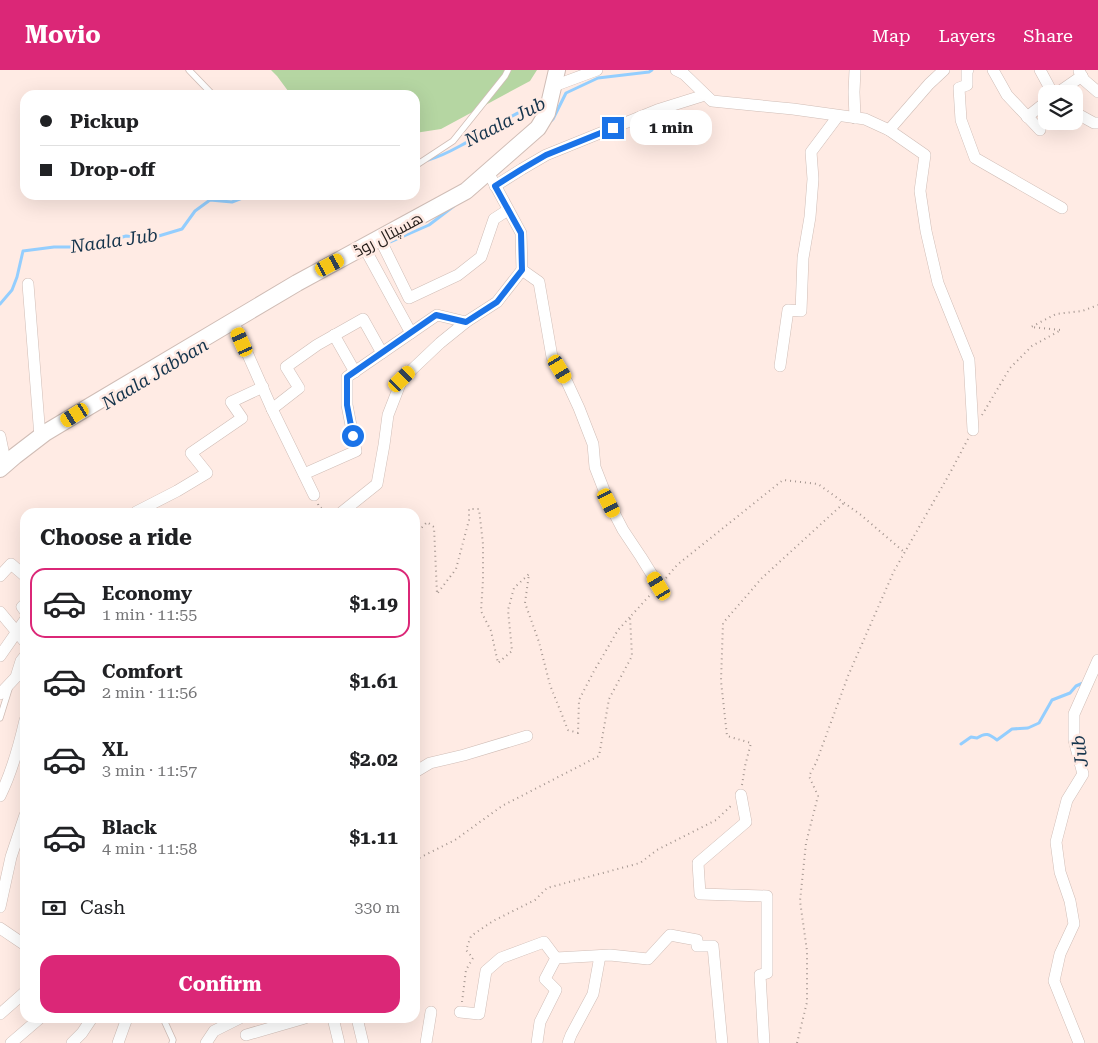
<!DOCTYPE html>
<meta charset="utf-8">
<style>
:root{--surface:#fff;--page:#f6f6f6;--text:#202124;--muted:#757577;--line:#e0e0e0;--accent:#db2777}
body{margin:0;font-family:"Roboto Serif",Cairo,serif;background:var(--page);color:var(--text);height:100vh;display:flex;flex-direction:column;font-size:19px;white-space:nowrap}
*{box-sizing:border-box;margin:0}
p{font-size:16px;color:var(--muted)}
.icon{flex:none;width:28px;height:28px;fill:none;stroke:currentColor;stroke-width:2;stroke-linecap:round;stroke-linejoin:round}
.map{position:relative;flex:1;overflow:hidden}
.details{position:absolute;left:20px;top:438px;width:400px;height:515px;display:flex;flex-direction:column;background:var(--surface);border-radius:15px;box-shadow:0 5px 20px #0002}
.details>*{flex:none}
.hud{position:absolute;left:20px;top:20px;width:400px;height:110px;border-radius:15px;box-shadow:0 5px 20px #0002;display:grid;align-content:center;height:110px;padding:0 20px;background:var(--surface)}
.fabs{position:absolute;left:1038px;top:15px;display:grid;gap:10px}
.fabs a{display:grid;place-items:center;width:45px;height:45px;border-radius:10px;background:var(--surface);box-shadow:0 5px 20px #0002;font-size:25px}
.end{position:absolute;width:22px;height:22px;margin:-11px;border:6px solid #1a73e8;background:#fff;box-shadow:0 0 0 2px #fff}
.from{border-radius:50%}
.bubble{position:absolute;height:35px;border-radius:15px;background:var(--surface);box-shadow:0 5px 20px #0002;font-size:16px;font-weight:700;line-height:35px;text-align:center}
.car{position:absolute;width:15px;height:30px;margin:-15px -8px;border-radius:6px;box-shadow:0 0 4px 1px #0007;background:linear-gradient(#f5c518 24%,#345 0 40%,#f5c518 0 76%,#345 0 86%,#f5c518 0)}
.hud b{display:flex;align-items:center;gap:18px;height:48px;font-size:19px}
.hud b+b{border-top:1px solid var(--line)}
.hud i{width:12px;height:12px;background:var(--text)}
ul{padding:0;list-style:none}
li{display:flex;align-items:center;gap:15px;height:70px;margin:0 10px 8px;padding:0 10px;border:2px solid transparent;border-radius:15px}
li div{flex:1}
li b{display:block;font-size:19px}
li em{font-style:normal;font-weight:700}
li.on{border-color:var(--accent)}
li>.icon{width:45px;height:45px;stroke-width:1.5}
h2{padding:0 20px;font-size:22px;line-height:60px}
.pay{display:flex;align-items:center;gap:12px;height:55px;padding:0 20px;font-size:19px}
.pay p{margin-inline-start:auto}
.action{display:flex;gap:10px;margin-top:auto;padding:10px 20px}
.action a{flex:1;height:58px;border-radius:15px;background:var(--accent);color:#fff;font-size:20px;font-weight:700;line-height:58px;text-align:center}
header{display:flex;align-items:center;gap:30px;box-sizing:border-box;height:70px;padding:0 25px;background:var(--accent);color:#fff}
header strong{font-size:24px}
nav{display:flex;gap:28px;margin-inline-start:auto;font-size:18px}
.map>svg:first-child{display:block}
.grass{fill:#b5d6a2}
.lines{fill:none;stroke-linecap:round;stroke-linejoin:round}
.stream{stroke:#94cefe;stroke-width:3}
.lane-casing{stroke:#d0bdb6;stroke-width:7}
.street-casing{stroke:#d0bdb6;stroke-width:12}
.secondary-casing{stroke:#d0bdb6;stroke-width:18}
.path{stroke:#a59791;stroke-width:2;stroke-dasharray:1 4;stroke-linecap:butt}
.lane{stroke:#fff;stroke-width:5.5}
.street{stroke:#fff;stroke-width:11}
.secondary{stroke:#fff;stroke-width:16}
.route{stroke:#1a73e8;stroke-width:6}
.labels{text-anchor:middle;stroke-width:5;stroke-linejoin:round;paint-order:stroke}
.street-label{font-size:16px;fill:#241d1a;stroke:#ffebe4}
.water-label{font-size:18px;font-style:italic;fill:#15344c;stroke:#ffebe4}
</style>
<header>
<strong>Movio</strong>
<nav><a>Map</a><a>Layers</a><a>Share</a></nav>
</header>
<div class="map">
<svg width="1098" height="973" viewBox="0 0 1098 973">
<rect width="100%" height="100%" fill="#ffebe4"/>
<!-- grass -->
<path class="grass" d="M271,0h266l-7,11 -89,48 -26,4v-38h-124l-14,-19z"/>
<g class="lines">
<!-- stream -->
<g class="stream">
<path d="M551,51l2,-2 13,-26 32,-15 51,-6 3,-2"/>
<path d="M428,90c11,-3 21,-8 32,-14 28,-15 54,-34 84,-45"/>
<path d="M388,173l41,-18 25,-19"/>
<path d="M0,234l12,-14 5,-13 6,-26 31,-4h34l38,-11 26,2 30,-9 13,-18 15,-11 22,2 18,-7"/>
<path d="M961,674l10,-7 6,1c9,-6 12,-4 20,2l15,-11 16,-1 11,-5 13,-23 18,-7 6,-7 7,-3"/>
</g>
<!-- lane casing -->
<g class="lane-casing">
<g id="lane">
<path d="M189,0l24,25"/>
<path d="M415,96l38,-25 52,-65 3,-6"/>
<path d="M0,648l9,-29"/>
<path d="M163,948l10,22 -1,3"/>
</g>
</g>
<!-- street casing -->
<g class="street-casing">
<g id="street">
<path d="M676,0l8,4 28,27 81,8 72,10 24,11 36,25 -5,36 6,40 12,52 31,77 4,70"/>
<path d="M968,0h-1v15l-8,3 2,32 14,38 87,50"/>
<path d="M993,0l14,25 33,35"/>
<path d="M1040,0l13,24"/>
<path d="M1079,1l5,9 14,12"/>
<path d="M554,16l43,-16"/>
<path d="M1056,24l26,-18"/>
<path d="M1074,42l20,11h4"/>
<path d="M1027,47l19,-15"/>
<path d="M855,48l-1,-26 1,-22"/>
<path d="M889,60l40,-46 15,-14"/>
<path d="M495,116l27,-17 24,-14 111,-45 48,-15"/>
<path d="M380,169l29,59 49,-23 23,-18 13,-38 14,-9"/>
<path d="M364,177l47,86"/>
<path d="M522,200l17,12 13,75 15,25 12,26 14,36 2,23 14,36 14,27 18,27 18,29"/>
<path d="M28,214l12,153"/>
<path d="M233,251l39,88 42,86"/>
<path d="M334,265l21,37"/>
<path d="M780,296l8,-56 13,1 2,-53 7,-41 3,-38 -2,-27 27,-36"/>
<path d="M272,339l27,-21 -13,-21 31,-22 46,-26 19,34"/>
<path d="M0,366l6,29"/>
<path d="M304,404l52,-23 -9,-46v-28l90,-62 29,7 31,-20 25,-32 -1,-37 -33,-61"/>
<path d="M136,442l41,-21 30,-18 -16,-20 51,-35 -11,-16 32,-15"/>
<path d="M342,442l35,-28 7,-39 4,-30 14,-36 38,-36 26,-21"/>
<path d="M0,506l11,-12 14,12"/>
<path d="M25,534l-3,3 3,4"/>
<path d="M0,542l25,30"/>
<path d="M0,586l25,-36"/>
<path d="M0,624l16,-17 5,-16 4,-5"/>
<path d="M415,702l15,-9 34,-8 63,-19"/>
<path d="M741,725l5,27 -48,41 2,31 67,2v77l-7,2 4,68"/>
<path d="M0,726c12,-24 19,-50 25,-76"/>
<path d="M0,837l11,-50 14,-42"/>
<path d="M0,858l25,17"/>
<path d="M556,888l54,-3 38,4 22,-24 27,5v6h16l9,97"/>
<path d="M460,942l19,2 7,-43 15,-13 43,-16 12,16 -11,21 11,11 -16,32 -3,21"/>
<path d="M0,944l25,-22"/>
<path d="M333,948l6,25"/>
<path d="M357,948l6,25"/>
<path d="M246,965l59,-17"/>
<path d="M11,973l29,-25"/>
<path d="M72,973l10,-10 10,-15"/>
<path d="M118,973l9,-25"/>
<path d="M206,973l8,-12 26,-13"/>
<path d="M426,973l5,-31"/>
<path d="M568,973l3,-8 22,-41 7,-38"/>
<path d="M1079,973l-25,-62 6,-27 14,-30 -4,-23 -10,-29 -4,-30 11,-42 16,-26 -9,-34v-26l24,-54"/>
</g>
</g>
<!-- secondary casing -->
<g class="secondary-casing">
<path id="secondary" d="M0,399l15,-13 30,-23 45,-27 207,-123 169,-92 72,-63 9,-15 10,-43"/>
</g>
<!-- path -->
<g class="path">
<path d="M982,345l28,-47 22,-22 29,-16 -30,-3 25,-13 26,-3 16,-6"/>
<path d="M318,434l1,3 12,5"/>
<path d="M415,465l12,-13 7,5 3,67 19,-25 13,-49v-11h10l4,35v36l-2,31 10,20 7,32 14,-12 -4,-41 6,-22 15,-14 -4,29 14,39 11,43 18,45 10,3 1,-33 15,-29 24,-41 12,-13"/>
<path d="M666,508l11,-13 106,-85 35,4 43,31 43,37"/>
<path d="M742,715l3,-19 6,-23 -24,-7 -6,-55 2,-58 39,-45 82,-75"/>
<path d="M415,790l40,-20 47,-34 97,-50 10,-57 23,-43 -2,-39 22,-24"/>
<path d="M462,932l4,-32 7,-12 -7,-8 5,-14 22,-15 42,-21 12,-12 93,-25 17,-13 59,-30 17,-16"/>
<path d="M797,973l10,-41v-51l-7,-50 6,-58 12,-47 -9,-20 7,-13 32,-87 46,-105 56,-98 18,-34"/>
</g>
<!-- lane -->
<use href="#lane" class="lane"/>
<!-- street -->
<use href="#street" class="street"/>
<!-- secondary -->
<use href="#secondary" class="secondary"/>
</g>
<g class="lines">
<!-- route -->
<path class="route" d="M353,366l-6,-31v-28l89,-62 30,7 31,-20 25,-32 -1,-37 -26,-47 27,-17 24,-14 67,-27"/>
</g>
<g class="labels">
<!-- street labels -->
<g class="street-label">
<text transform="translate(388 164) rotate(-28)" y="6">ھسپتال روڈ</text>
</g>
<!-- water labels -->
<g class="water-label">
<text transform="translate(505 52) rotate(-27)" y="6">Naala Jub</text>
<text transform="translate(114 171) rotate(-8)" y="6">Naala Jub</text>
<text transform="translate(155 304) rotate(-31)" y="6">Naala Jabban</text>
<text transform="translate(1080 681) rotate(-97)" y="6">Jub</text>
</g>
</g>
</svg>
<div class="fabs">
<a><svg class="icon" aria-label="layers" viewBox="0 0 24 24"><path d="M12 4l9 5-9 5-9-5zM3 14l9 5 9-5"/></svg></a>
</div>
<i class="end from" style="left:353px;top:366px"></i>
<i class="end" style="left:613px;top:58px"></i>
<div class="bubble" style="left:630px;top:40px;width:82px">1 min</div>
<i class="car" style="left:330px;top:195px;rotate:62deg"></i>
<i class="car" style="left:242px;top:272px;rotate:336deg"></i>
<i class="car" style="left:560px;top:299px;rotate:149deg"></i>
<i class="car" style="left:402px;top:309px;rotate:46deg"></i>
<i class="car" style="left:75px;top:345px;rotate:238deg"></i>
<i class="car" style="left:609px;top:433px;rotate:153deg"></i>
<i class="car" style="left:659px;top:516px;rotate:329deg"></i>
<div class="hud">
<b><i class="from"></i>Pickup</b>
<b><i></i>Drop-off</b>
</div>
<section class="details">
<h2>Choose a ride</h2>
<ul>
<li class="on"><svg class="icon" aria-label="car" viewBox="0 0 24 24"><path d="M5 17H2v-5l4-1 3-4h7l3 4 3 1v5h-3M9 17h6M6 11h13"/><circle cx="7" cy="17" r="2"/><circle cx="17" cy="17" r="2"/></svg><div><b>Economy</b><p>1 min · 11:55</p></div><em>$1.19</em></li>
<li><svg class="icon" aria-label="car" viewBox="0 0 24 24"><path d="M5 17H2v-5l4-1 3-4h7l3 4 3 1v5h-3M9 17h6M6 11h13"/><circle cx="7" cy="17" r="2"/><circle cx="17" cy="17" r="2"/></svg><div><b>Comfort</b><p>2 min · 11:56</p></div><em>$1.61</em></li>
<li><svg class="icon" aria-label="car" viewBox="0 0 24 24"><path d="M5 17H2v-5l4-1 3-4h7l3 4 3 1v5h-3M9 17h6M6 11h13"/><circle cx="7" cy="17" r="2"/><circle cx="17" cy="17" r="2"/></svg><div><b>XL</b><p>3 min · 11:57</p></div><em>$2.02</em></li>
<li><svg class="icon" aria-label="car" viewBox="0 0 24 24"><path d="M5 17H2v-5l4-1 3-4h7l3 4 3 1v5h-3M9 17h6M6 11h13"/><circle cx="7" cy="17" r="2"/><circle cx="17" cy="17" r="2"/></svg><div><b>Black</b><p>4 min · 11:58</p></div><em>$1.11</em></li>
</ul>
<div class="pay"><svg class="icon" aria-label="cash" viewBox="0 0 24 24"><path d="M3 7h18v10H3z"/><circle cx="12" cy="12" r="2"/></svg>Cash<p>330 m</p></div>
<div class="action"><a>Confirm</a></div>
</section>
</div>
